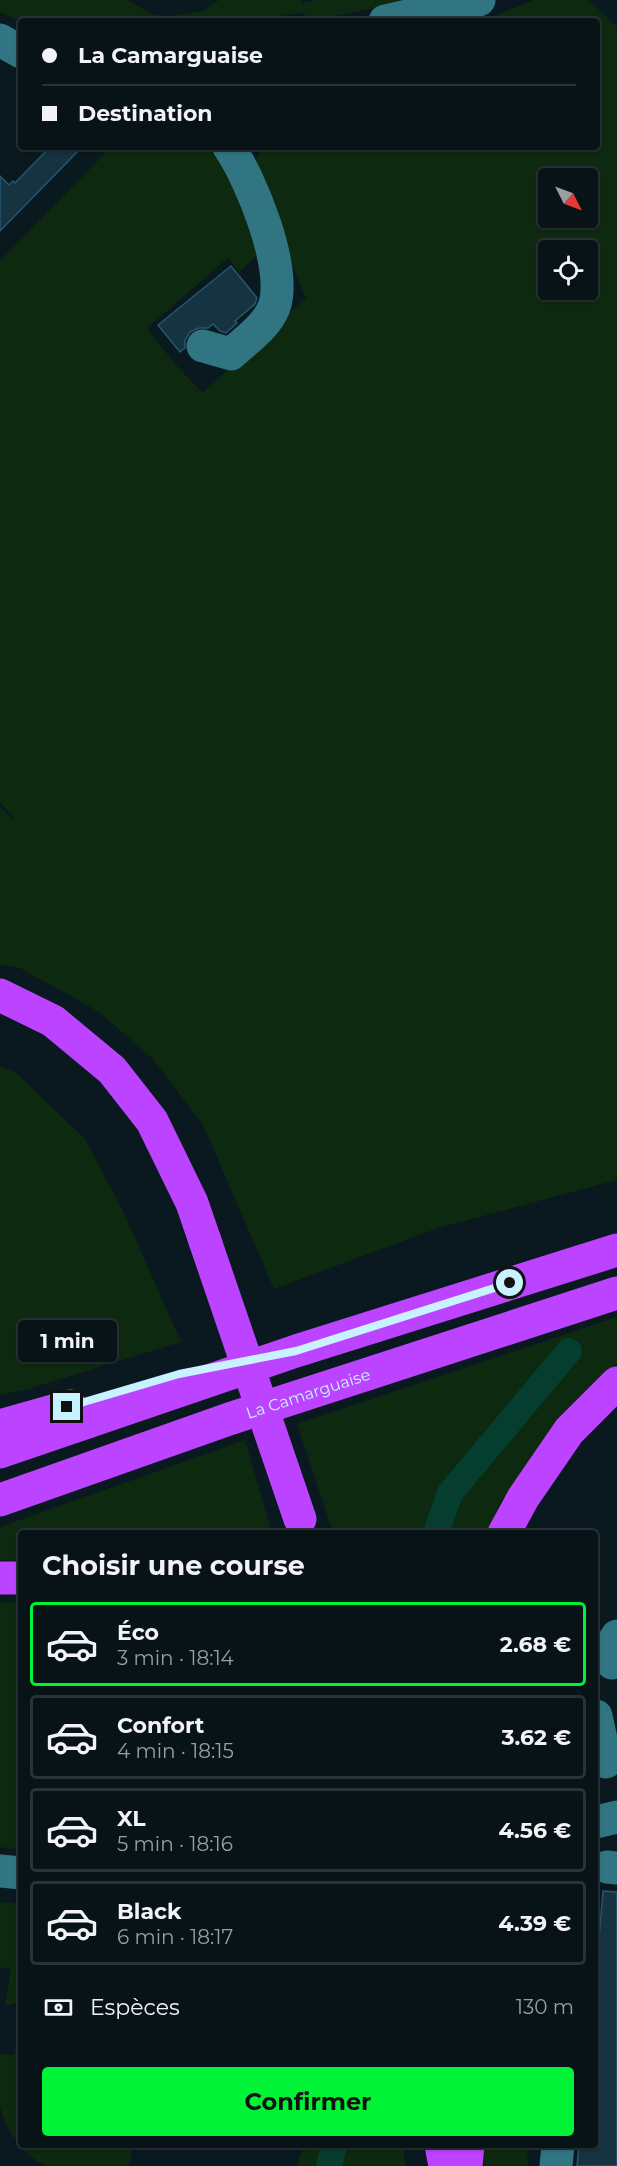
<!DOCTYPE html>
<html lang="fr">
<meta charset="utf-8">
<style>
:root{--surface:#081317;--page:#162024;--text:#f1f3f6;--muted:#989ea1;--line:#293236;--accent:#00f336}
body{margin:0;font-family:Montserrat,sans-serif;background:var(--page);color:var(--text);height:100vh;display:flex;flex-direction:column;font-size:22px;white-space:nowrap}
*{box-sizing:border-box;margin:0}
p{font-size:20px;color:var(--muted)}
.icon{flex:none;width:33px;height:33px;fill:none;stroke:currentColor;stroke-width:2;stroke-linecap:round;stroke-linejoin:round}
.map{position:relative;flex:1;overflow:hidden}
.side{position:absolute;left:18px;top:1530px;width:580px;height:618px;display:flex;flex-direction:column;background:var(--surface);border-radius:6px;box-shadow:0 2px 4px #0004,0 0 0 2px var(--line)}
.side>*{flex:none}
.hud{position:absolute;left:18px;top:18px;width:582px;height:132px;border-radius:6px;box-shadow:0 2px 4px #0004,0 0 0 2px var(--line);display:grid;align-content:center;height:132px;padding:0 24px;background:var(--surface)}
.needle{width:39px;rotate:132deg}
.buttons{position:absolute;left:538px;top:168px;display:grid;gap:12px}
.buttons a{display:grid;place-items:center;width:60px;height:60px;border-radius:6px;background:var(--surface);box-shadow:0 2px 4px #0004,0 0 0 2px var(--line);font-size:30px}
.end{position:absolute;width:27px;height:27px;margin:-14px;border:8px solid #c8f2ff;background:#111;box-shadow:0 0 0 3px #111}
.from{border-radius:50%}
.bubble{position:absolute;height:42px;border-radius:6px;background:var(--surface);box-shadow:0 2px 4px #0004,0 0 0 2px var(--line);font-size:20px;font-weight:700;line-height:42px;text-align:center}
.hud b{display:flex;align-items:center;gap:21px;height:57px;font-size:22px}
.hud b+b{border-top:2px solid var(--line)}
.hud i{width:15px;height:15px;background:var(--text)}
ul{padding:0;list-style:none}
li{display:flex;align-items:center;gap:18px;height:84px;margin:0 12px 9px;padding:0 12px;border:3px solid var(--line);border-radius:6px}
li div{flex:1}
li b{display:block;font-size:22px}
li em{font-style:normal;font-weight:700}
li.selected{border-color:var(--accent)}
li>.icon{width:54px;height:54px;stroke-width:1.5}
h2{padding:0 24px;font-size:27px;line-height:72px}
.pay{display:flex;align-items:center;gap:15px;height:66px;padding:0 24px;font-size:22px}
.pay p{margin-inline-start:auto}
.cta{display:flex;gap:12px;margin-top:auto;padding:12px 24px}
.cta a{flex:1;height:69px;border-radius:6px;background:var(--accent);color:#111;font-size:24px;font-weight:700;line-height:69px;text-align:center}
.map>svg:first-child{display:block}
.green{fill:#0d290f;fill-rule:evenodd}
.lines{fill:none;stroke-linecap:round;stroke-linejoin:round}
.canal{stroke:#053d2f;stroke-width:26}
.building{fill:#153341;stroke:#25576f;stroke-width:1.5}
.minor{stroke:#317582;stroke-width:33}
.highway{stroke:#bc43ff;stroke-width:33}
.highway-bridge{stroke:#bc43ff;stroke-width:33}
.route{stroke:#c8f2ff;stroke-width:8}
.labels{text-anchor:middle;stroke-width:5;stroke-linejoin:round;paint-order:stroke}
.street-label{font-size:16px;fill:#c8f2ff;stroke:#0a191f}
</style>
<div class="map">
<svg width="617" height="2166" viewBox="0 0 617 2166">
<rect width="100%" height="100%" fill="#0a191f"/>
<!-- green -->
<g class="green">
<path d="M0,0h127l25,14 14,3 37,-6 16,-11h83l1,3 12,-3h101l-107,21 -6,-9 -47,9 -235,1 -21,-10z"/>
<path d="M534,0h55l28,27v1153l-179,48 -164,61 -71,-164 -50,-66 -54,-47 -79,-44 -20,-4v-157l13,13 2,-1 -15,-17v-541l111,-114h104l48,103 -24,22 -11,-14 -81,70 28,36 28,29 103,-95 -55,-131 12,-20h334v-126h-116zM549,178h39v40h-39zM549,250h39v40h-39z"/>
<path d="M0,1067l15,5 70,67 39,74 57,129 -153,47 -28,6z"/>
<path d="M617,1317v46l-54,52 -62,86 -15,32h-153l-36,-109z"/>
<path d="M245,1440l27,93h-251v28l-21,-1v-33z"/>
<path d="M0,1602l21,1v247l-21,-3z"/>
<path d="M0,1902l21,2v97l-16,5 6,-37 -11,-2z"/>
<path d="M21,2023v122h112l-4,21h-82c-22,-9 -43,-37 -47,-61 0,-16 0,-35 0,-51l14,1z"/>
<path d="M304,2145h100l1,21h-108z"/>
<path d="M484,2145h43l1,21h-44z"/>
</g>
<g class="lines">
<!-- canal -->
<g class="canal">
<path d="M436,1533l14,-40 119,-142"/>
<path d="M329,2166l5,-21"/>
</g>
</g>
<!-- building -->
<g class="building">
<path d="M50,147h32l-82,84v-55l9,9 4,-4 2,2z"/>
<path d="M231,266l26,32 -2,6 -20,17 2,2 -11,10 -6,-2 -7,-7 -5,4h-9l-9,4 -5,8v8l-5,4 -22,-27z"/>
<path d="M603,1891l14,1v274h-40l2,-21h17v-171z"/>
</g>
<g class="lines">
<!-- minor -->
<g class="minor">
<path d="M385,21l94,-21"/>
<path d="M0,40l21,12"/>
<path d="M203,346l28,8c14,-13 36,-28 43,-47 14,-38 -23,-128 -45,-160"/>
<path d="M612,1663l-5,-11 10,-16"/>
<path d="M596,1716l10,46"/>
<path d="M596,1822l21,-5"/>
<path d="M607,1867l10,1"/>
<path d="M0,1871l21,2"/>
<path d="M556,2166l2,-21"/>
</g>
<!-- highway -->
<g class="highway">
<path d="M0,995l53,26 59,49 40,51 40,82 13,38"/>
<path d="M0,1426l70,-20"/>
<path d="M0,1452l296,-101 321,-101"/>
<path id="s1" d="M0,1500l229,-81 388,-126"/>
<path d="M504,1533l19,-35 46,-67 48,-48"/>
<path d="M0,1578h21"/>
<path d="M441,2145l4,21"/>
<path d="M466,2166l2,-21"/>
</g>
<!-- highway-bridge -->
<path class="highway-bridge" d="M205,1241l95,278"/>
</g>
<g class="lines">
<!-- route -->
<path class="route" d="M67,1407l112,-33 117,-23 214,-68"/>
</g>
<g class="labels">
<!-- street labels -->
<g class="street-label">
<text dy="6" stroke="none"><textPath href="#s1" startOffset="326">La Camarguaise</textPath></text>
</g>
</g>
</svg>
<div class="buttons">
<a><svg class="needle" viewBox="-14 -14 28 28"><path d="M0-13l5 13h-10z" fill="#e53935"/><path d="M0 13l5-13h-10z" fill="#989ea1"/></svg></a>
<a><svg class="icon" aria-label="locate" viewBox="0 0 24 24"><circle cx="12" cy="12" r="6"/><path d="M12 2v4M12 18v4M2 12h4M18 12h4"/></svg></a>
</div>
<i class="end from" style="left:510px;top:1283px"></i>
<i class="end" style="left:67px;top:1407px"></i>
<div class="bubble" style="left:18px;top:1320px;width:99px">1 min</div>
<div class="hud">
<b><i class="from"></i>La Camarguaise</b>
<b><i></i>Destination</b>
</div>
<section class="side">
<h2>Choisir une course</h2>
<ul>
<li class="selected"><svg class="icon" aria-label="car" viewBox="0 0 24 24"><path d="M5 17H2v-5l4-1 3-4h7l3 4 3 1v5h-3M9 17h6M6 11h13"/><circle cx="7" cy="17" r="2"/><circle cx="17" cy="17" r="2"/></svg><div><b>Éco</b><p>3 min · 18:14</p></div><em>2.68 €</em></li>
<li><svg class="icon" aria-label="car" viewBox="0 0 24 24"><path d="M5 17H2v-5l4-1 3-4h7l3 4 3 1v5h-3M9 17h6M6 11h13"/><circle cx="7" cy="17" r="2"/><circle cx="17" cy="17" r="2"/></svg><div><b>Confort</b><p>4 min · 18:15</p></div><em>3.62 €</em></li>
<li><svg class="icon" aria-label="car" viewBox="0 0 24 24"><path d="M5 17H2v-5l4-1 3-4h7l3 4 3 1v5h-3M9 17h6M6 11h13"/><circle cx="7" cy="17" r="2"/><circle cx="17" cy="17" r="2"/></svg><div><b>XL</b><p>5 min · 18:16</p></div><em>4.56 €</em></li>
<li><svg class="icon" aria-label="car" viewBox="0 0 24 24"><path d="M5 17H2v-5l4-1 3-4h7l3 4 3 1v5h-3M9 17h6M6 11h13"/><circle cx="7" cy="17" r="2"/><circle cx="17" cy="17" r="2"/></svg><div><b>Black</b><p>6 min · 18:17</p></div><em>4.39 €</em></li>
</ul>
<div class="pay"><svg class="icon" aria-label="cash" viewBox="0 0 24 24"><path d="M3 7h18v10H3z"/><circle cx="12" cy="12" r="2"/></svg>Espèces<p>130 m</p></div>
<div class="cta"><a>Confirmer</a></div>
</section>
</div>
